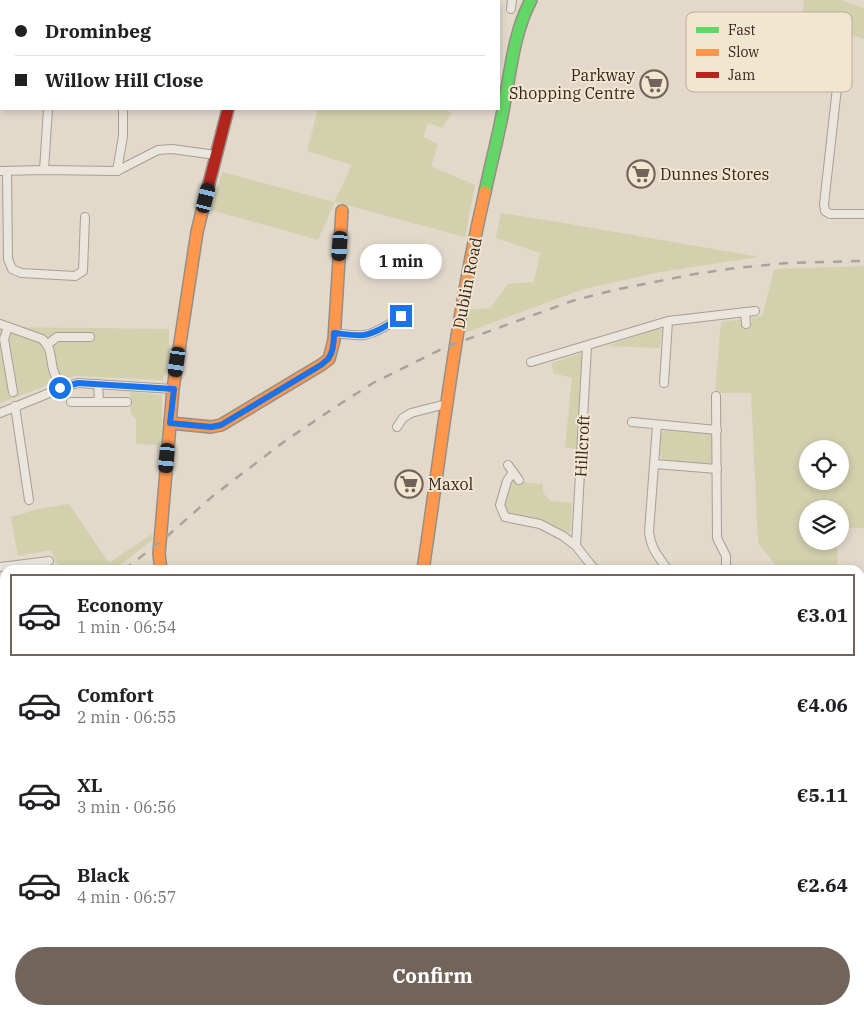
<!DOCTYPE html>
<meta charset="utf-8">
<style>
:root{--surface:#fff;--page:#f2f2f2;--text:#202124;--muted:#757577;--line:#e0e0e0;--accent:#71655b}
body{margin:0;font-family:"IBM Plex Serif",serif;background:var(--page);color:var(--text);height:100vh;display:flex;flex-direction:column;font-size:19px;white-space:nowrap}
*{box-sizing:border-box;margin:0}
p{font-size:16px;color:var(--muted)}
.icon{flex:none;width:28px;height:28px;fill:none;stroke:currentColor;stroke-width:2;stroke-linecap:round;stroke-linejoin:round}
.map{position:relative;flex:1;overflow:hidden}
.drawer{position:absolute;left:0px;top:565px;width:865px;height:450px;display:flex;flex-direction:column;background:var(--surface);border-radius:15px 15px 0 0;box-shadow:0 2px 8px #0003}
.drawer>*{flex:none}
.banner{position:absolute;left:0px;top:0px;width:500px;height:110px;box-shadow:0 2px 8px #0003;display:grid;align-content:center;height:110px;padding:0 15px;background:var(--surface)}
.buttons{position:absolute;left:799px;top:440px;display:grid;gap:10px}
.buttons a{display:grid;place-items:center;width:50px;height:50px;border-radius:50%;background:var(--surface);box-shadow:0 2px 8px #0003;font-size:25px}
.end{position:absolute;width:22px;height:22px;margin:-11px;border:6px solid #1a73e8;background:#fff;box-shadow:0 0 0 2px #fff}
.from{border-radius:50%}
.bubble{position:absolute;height:35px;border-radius:18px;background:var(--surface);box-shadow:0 2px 8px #0003;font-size:16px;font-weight:800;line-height:35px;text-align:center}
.car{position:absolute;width:15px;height:30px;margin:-15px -8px;border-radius:6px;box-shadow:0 0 4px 1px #0007;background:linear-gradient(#222 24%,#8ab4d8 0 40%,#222 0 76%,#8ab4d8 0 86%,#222 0)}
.banner b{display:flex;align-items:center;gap:18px;height:48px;font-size:19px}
.banner b+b{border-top:1px solid var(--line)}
.banner i{width:12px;height:12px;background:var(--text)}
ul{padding:9px 0 0;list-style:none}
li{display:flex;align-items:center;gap:15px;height:82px;margin:0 10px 8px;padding:0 5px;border:2px solid transparent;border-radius:0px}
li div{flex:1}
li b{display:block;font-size:19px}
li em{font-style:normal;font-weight:800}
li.selected{border-color:var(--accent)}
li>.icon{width:45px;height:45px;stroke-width:1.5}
.action{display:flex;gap:10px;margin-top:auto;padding:10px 15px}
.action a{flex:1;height:58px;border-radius:30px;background:var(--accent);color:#fff;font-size:20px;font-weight:800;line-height:58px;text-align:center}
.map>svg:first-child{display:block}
.green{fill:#d3d0ae;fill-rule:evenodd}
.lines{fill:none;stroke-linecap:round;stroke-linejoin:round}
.street-casing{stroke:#a79e95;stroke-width:10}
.fast-casing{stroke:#968e85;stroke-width:14}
.slow-casing{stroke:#968e85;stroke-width:14}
.jam-casing{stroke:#968e85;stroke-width:14}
.street{stroke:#eae5dd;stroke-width:8}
.fast{stroke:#63d668;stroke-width:11}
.slow{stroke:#ff974d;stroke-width:11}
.jam{stroke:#b3261e;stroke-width:11}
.rail{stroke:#a9a39d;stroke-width:2.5;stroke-dasharray:9 9;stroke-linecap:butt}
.route{stroke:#1a73e8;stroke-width:6}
.labels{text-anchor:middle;stroke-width:4;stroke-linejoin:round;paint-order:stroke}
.poi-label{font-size:16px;fill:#34261e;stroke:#f3e6d1;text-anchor:start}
.street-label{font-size:16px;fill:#34261e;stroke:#f3e6d1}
.key{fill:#f3e6d1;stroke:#baac9b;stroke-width:1}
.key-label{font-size:14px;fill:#34261e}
</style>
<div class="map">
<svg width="864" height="1015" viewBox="0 0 864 1015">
<rect width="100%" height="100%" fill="#e2d9cb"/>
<!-- green -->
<g class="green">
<path d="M804,0h37l23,8v31l-21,-7 -3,-6 -38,-11z"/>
<path d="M318,109h127l7,4 -10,15 -14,-5 -5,14 15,7 -7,22 44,19 -10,52 -130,-35 -17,38 -107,-30 11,-38 112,30 18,-37 -45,-14z"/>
<path d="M501,213l57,9 201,35 -99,15 -76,17 -122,45 2,-24 26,-2 18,-24 26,-2 6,-29 -44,-15z"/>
<path d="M864,266v262h-24v-19h-32v32h29l1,29h-60l-1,-3 -19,-24 -7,-150h-36l6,-71 21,-3 1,7 8,-1 1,-7 11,-3 11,-46zM808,449h32v32h-32z"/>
<path d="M0,327l169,2v32l-6,19 -88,-4 -7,2 -68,25z"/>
<path d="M658,329l4,1 -2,18 -54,-2z"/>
<path d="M581,353l2,2 -6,94 -12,-2 7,-69 -19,-5 -1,-10z"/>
<path d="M130,392l32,3v50l-26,-1v-25l-5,-5z"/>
<path d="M667,429l43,4 4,5 -1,23 -5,4 -44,-5 -4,-4 1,-23z"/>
<path d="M512,481l31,3v9l8,8 21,2 -1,27 -3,3 -19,-9 -40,-11 -5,-6z"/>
<path d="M69,504l40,59 43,-29 1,5 -39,31h-54l-9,-20 -33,6 -7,-39 27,-8z"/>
<path d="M860,633l4,2v59l-4,-4z"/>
<path d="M5,665v77l-5,-7v-67z"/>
<path d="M5,752v46h-5v-45z"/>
<path d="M860,807l4,4v25h-4z"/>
<path d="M487,1010h305l-14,5h-290z"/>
</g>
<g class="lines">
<!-- street casing -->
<g class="street-casing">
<g id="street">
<path d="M76,0l5,1"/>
<path d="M94,1v-1"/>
<path d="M256,1v-1"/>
<path d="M511,9l1,-9"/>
<path d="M842,43l-18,161 1,7 5,3h34"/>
<path d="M44,170l4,-61"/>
<path d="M0,171l44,-1 73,1 41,-21 14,-1 44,6"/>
<path d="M7,171l1,88 4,10 9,4 54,3 8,-5 2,-54"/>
<path d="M117,171l6,-35v-27"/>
<path d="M745,312l1,12"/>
<path d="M0,324l42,15c10,9 8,17 11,30 2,6 5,13 7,20"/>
<path d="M8,327l-4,12 9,53"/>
<path d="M334,333c10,1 20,3 30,2 13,-2 26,-11 37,-19"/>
<path d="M48,344l9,-7h33"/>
<path d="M531,362l137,-41 87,-10"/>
<path d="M664,383l4,-62"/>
<path d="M98,384l1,18"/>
<path d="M716,396l1,142 9,18v12l-2,2"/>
<path d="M71,402h56"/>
<path d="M15,406l14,94"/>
<path d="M0,413l64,-26 14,-4 95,6"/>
<path d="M632,422l85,8"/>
<path d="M657,425l-8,107c2,17 9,24 19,38"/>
<path d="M397,427l6,-9 8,-5 35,-9"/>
<path d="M655,464l62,5"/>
<path d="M508,465l11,15"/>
<path d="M513,472l-6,9 -7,24 5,12 35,7 23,12 13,10 15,19 5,5"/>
<path d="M576,546l11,-200"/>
<path d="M0,567l49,-6"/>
<path d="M860,626l4,-1"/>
<path d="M860,698l4,3"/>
<path d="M0,761l5,-1"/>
<path d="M860,803l4,3"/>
<path d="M860,841h4"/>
<path d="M0,995h5"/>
<path d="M860,1007l4,-1"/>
<path d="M184,1010l23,5"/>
<path d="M112,1015l1,-5"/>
<path d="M126,1015l9,-5"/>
<path d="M257,1015v-5"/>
<path d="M814,1015l14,-5"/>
</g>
</g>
<!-- fast casing -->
<g class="fast-casing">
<path id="fast" d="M485,192c6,-29 14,-58 19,-87 7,-36 10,-73 27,-105"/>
</g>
<!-- slow casing -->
<g class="slow-casing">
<g id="slow">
<path d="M170,423l41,4 10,-2 100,-60 8,-6 5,-19 8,-129"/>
<path d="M161,570l-2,-16 14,-165 24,-157 8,-33"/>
<path d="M423,570c19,-127 33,-254 62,-378"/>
</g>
</g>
<!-- jam casing -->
<g class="jam-casing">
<g id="jam">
<path d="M205,199l23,-90"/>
<path d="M329,1015l2,-5"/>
</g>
</g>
<!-- street -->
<use href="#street" class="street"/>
<!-- fast -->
<use href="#fast" class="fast"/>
<!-- slow -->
<use href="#slow" class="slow"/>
<!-- jam -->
<use href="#jam" class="jam"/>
<!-- rail -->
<g class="rail">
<path d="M124,570l41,-32 49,-43 71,-54 55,-37 33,-21 73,-36 126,-46 42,-11 81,-16 41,-6 52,-5 76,-2"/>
<path d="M0,656l5,-3"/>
</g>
</g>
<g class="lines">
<!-- route -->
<path class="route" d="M60,388l18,-5 96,6 -4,34 41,4 10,-2 100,-60c2,-2 5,-4 7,-6 5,-6 6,-18 6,-26 10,1 20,3 30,2 13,-2 26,-11 37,-19"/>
</g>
<!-- icons -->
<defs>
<g id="supermarket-ring" transform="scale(1.4375)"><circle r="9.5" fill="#f3e6d1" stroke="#71655b" stroke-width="1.5"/><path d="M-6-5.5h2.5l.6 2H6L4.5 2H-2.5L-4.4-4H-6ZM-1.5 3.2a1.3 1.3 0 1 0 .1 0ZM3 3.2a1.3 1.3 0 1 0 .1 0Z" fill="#71655b"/></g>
</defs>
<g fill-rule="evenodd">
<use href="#supermarket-ring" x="654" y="84"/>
<use href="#supermarket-ring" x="641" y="174"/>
<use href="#supermarket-ring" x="409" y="484"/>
</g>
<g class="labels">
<!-- poi labels -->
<g class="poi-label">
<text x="635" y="81" text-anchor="end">Parkway<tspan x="635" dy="18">Shopping Centre</tspan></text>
<text x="660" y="180">Dunnes Stores</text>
<text x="428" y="490">Maxol</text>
</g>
<!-- street labels -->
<g class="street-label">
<text transform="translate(467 283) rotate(-79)" y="6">Dublin Road</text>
<text transform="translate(582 446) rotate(-87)" y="6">Hillcroft</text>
</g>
</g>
<!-- legend -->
<rect x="686" y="12" width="166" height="80" rx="8" class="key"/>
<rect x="696" y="27" width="23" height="6" fill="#63d668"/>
<rect x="696" y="49" width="23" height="7" fill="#ff974d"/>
<rect x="696" y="72" width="23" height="6" fill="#b3261e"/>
<g class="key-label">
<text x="728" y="35">Fast</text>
<text x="728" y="57">Slow</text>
<text x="728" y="80">Jam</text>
</g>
</svg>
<div class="buttons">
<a><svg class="icon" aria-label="locate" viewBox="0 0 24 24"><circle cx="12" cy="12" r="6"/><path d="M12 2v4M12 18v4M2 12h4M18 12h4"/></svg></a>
<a><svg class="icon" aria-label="layers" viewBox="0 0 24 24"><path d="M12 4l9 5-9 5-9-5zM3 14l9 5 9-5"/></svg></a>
</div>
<i class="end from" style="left:60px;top:388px"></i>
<i class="end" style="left:401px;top:316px"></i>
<div class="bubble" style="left:360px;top:244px;width:82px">1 min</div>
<i class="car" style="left:206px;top:198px;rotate:14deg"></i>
<i class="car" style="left:340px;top:246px;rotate:184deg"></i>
<i class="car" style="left:177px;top:362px;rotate:188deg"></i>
<i class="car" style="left:167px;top:458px;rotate:185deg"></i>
<div class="banner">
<b><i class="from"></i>Drominbeg</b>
<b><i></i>Willow Hill Close</b>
</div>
<section class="drawer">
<ul>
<li class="selected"><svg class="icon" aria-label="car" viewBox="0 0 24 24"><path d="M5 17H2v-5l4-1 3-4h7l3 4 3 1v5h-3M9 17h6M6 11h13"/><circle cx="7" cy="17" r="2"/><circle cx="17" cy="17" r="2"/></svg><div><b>Economy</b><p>1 min · 06:54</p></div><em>€3.01</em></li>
<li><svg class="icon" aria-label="car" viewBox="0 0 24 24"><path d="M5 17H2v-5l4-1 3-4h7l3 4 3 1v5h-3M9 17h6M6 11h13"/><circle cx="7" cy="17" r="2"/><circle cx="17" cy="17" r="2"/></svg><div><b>Comfort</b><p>2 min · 06:55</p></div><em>€4.06</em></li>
<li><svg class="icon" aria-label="car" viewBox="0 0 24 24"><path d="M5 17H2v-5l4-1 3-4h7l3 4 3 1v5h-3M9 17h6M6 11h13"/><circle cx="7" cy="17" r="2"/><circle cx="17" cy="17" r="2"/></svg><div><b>XL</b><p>3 min · 06:56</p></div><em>€5.11</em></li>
<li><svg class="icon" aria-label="car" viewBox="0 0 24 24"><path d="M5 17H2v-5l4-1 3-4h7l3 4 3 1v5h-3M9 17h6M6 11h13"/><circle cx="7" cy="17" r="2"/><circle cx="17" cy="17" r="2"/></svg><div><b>Black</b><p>4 min · 06:57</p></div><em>€2.64</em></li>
</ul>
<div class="action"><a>Confirm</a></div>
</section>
</div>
